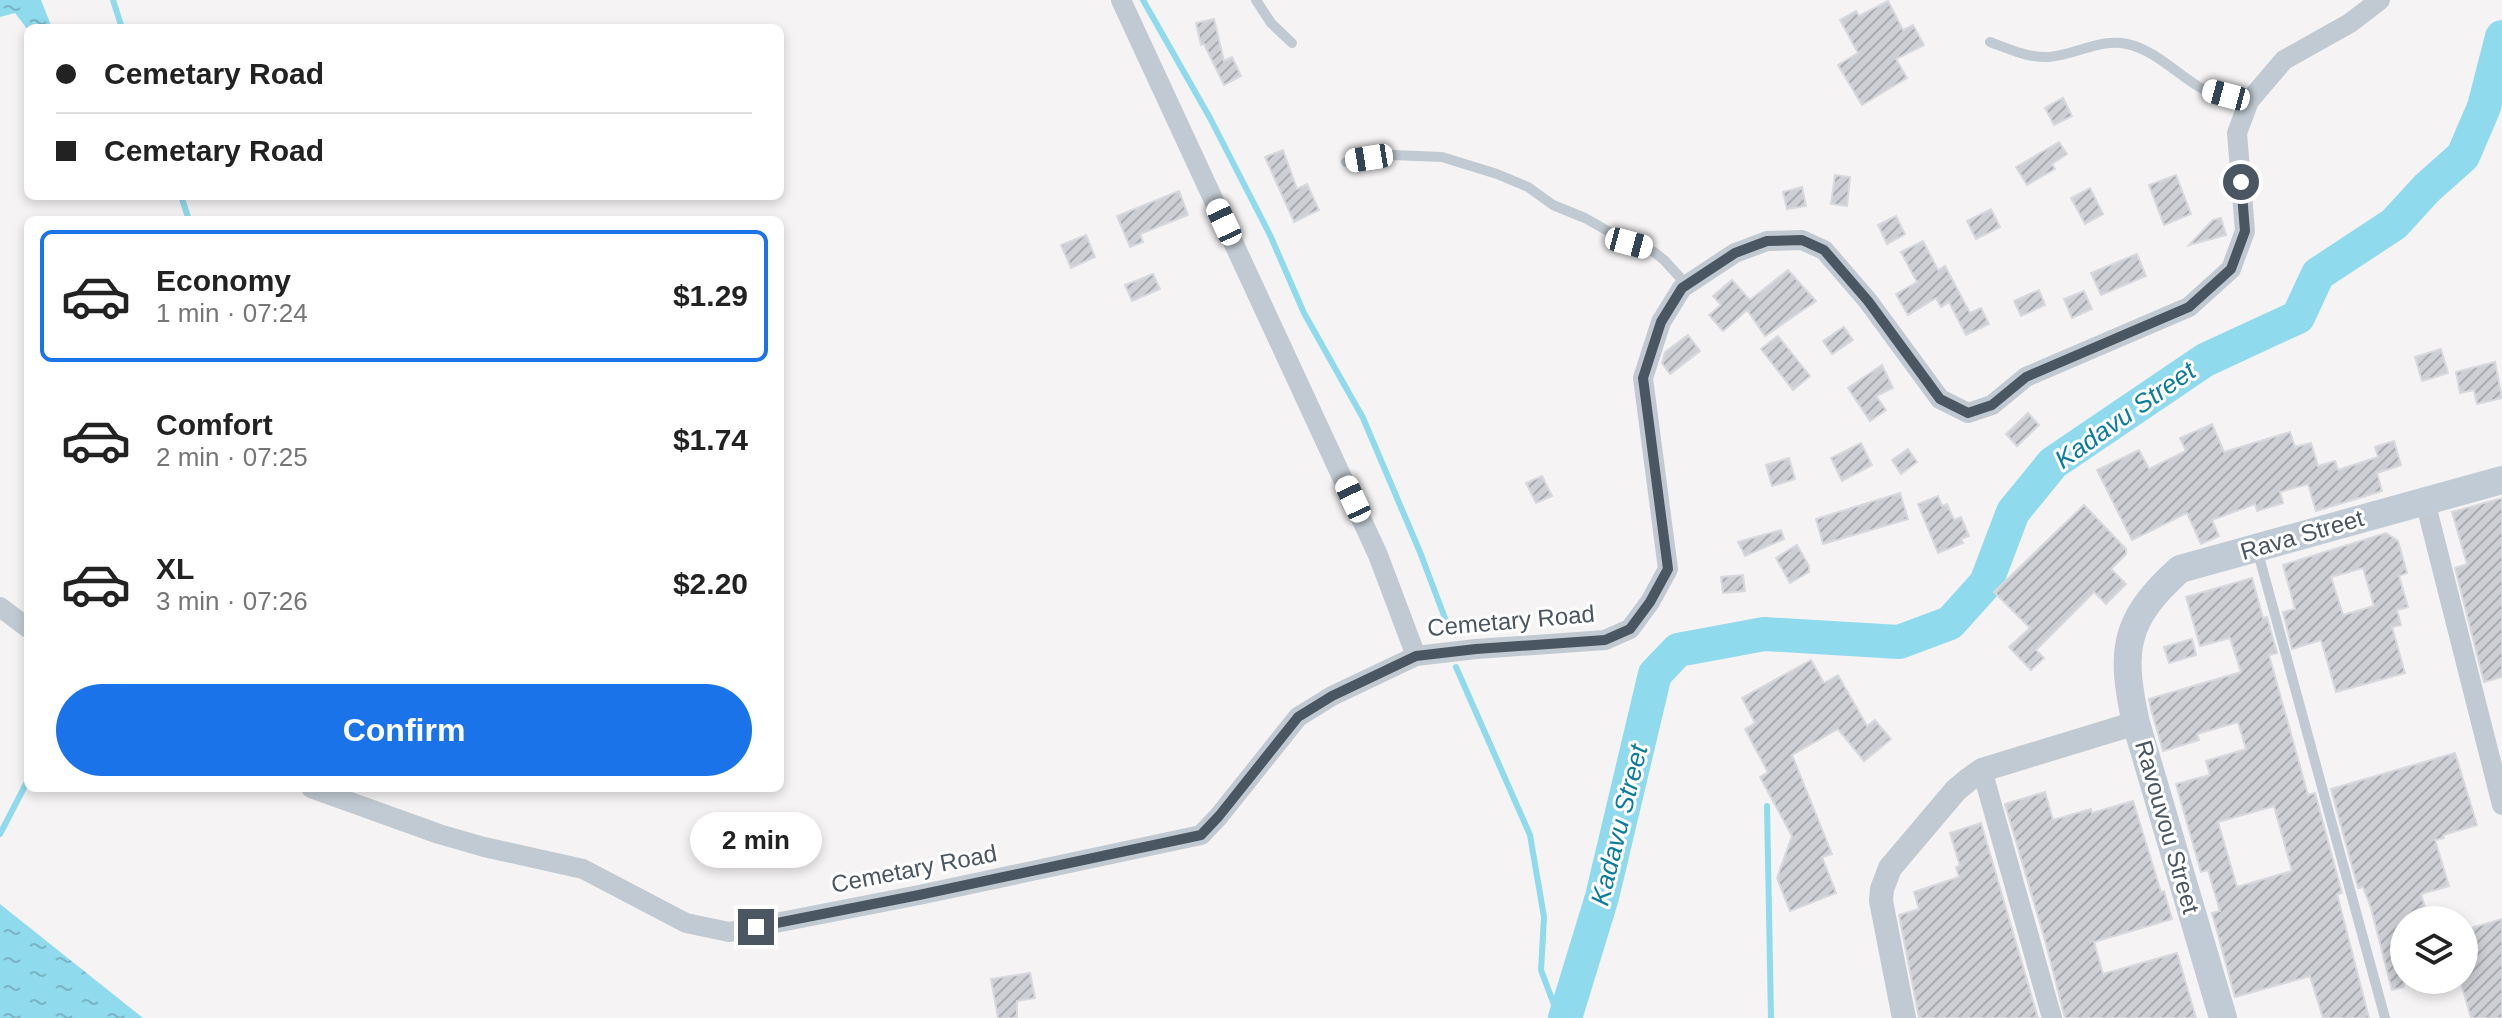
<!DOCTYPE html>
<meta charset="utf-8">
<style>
:root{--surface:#fff;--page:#f6f6f6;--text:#222;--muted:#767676;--line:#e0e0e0;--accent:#1a73e8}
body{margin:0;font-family:Arial,sans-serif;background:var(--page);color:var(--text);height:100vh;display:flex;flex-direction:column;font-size:30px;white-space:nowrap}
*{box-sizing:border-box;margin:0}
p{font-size:26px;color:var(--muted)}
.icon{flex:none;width:44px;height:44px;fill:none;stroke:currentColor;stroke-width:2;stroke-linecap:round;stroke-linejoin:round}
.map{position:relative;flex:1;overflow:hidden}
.panel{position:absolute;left:24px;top:216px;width:760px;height:576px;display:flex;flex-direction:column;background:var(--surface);border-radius:12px;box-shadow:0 4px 12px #0003}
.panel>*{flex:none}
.hud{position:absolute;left:24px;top:24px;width:760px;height:176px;border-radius:12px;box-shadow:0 4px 12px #0003;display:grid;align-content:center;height:176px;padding:0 32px;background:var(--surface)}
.controls{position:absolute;left:2390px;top:906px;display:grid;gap:16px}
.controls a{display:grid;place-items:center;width:88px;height:88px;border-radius:50%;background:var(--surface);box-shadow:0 4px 12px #0003;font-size:40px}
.end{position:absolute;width:36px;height:36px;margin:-18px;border:10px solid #4a5661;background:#fff;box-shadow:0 0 0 4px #fff}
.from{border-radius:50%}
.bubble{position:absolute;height:56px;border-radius:28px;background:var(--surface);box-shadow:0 4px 12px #0003;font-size:26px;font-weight:600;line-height:56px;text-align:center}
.car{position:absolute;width:24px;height:48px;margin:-24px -12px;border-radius:10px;box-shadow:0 0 6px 2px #0007;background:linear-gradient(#fff 24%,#345 0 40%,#fff 0 76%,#345 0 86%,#fff 0)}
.hud b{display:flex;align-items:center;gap:28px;height:76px;font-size:30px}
.hud b+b{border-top:2px solid var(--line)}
.hud i{width:20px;height:20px;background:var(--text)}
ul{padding:14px 0 0;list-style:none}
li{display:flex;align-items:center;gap:24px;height:132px;margin:0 16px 12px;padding:0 16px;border:4px solid transparent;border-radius:12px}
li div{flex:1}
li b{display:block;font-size:30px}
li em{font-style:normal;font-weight:600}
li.active{border-color:var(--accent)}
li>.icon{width:72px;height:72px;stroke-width:1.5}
.action{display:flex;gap:16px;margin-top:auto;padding:16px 32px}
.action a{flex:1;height:92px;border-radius:48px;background:var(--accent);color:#fff;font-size:32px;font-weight:600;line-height:92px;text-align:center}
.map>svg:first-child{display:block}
.water{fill:url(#water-ripples)}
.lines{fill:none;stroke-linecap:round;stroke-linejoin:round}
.stream{stroke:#90daee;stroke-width:6}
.river{stroke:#90daee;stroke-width:34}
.building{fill:url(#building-hatch);stroke:#d7d9de;stroke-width:2;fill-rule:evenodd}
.service{stroke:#c1cad2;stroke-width:10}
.minor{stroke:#c1cad2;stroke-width:20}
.tertiary{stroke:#c1cad2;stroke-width:24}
.secondary{stroke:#c1cbd6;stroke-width:28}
.route{stroke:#4a5661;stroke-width:10}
.labels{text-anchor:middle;stroke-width:6;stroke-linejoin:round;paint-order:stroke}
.street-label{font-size:24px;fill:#4a5661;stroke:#fff}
.water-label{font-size:26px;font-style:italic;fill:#0c7c9b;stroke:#fff}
</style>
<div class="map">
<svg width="2502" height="1018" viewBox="0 0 2502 1018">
<defs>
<pattern id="water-ripples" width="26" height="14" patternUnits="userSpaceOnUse" patternTransform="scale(2)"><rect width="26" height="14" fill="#90daee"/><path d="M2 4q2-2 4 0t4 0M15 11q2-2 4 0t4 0" fill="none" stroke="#78b4c4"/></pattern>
<pattern id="building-hatch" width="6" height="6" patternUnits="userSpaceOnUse" patternTransform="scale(2)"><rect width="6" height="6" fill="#cdcfd5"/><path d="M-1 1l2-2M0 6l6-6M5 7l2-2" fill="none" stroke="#a8abb0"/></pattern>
</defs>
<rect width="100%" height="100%" fill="#f5f3f3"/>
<!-- water -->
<g class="water">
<path d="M0,0h41l11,28h-24v2l-13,-17 -15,4z"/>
<path d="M0,904l143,114h-143z"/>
</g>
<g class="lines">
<!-- stream -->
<g class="stream">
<path d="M113,0l9,28"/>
<path d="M1143,0l67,118 60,117 34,78 59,105 57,134 26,69"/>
<path d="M181,196l8,24"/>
<path d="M1456,667l74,168 14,82 -3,53 18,48"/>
<path d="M1767,806l4,212"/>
<path d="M0,834l28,-54"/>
</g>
<!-- river -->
<path class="river" d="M1565,1018l37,-121 53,-223 23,-24 86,-16 135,8 51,-19 36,-40 27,-71 40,-49 152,-103 93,-43 20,-43 76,-50 33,-36 36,-32 21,-49 18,-70"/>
</g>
<!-- building -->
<g class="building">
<path d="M1888,1l15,29 10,-5 11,20 -28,14 11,19 -45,27 -24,-40 20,-12 -18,-33 16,-9 3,5z"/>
<path d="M1214,19l10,42 8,-4 9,19 -17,9 -20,-41 -3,1 -5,-22z"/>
<path d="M2063,98l9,18 -18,9 -9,-17z"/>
<path d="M2059,142l8,12 -15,10 3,5 -28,16 -11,-18z"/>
<path d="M1283,150l14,39 10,-5 12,26 -25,12 -29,-65z"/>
<path d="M1835,175l15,2 -3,29 -16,-2z"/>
<path d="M2176,175l15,39 -27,11 -15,-40z"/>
<path d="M1802,187l4,19 -19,3 -4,-17z"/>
<path d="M2090,188l13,26 -18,10 -14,-26z"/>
<path d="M1179,191l9,24 -48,19 3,8 -13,5 -13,-31z"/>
<path d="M1991,209l9,18 -24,12 -9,-18z"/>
<path d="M1896,216l9,18 -18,10 -9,-19z"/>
<path d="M2221,218l5,17 -37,10 24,-25z"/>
<path d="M1086,235l9,22 -24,11 -10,-23z"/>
<path d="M1923,241l15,29 7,-4 25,47 11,-5 8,16 -23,11 -17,-33 -8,5 -5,-9 -28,17 -12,-21 21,-12 -16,-30z"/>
<path d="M2137,254l9,22 -45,19 -10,-22z"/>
<path d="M1788,270l28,31 -51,35 -18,-26 -24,21 -14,-16 12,-10 -8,-9 19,-16 18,20z"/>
<path d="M1153,274l7,15 -28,12 -7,-16z"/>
<path d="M2039,290l6,15 -24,11 -7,-15z"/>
<path d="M2084,291l8,18 -20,9 -8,-19z"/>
<path d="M1844,327l9,13 -21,14 -9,-13z"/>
<path d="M1688,335l12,16 -30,23 -8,-11 3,-11z"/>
<path d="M1778,336l32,40 -17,14 -32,-41z"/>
<path d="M2441,349l7,24 -26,8 -7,-24z"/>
<path d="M2495,362l7,36 -25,6 -3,-14 -14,3 -4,-21z"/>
<path d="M1882,365l11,23 -17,8 10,14 -16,11 -22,-33z"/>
<path d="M2028,413l11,12 -22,21 -11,-12z"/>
<path d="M2212,424l12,28 66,-20 5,15 16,-4 7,23 17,-5 3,9 40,-13 -3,-10 19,-6 7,24 -24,8 5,18 -66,20 -8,-27 -28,8 3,11 -26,8 -2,-7 -43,16 7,16 -18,8 -14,-31 -55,27 -35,-70 42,-20 10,19 37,-18 -6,-13z"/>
<path d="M1861,443l11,22 -30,16 -11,-23z"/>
<path d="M1908,449l9,13 -16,12 -9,-14z"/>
<path d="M1789,458l6,21 -23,7 -6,-21z"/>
<path d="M1542,476l10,20 -16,7 -10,-20z"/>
<path d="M1900,493l8,26 -85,25 -7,-25z"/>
<path d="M1938,496l4,10 5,-2 7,16 7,-3 8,19 -8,3 2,4 -25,10 -20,-49z"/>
<path d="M2502,498v179l-18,5 -29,-114 12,-4 -15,-52z"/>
<path d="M2084,505l42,44v5l-15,15 15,15 -20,20 -12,-12 -58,58 8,8 -13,12 -22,-23 21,-19 -36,-36z"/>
<path d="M1781,530l3,9 -39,17 -7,-14z"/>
<path d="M2386,533l12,8 9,32 -8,3 9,31 -11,3 4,15 -9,2 13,46 -69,19 -15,-52 -29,9 -9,-37 12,-3 -12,-44zM2363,568l11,38 -31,9 -12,-38z"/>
<path d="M1797,545l12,21v6l-19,11 -14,-25z"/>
<path d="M1743,575l2,16 -22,2 -2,-16z"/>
<path d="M2252,578l11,40 4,-1 10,36 -8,2 39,140 7,-2 27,100 -5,1 32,124h-46l-13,-42 -75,21 -23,-84 8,-2 -12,-41 -7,2 -25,-88 34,-9 -4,-14 40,-12 -8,-27 -41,12 2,6 -36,11 -12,-42 -2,-10 92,-27 -11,-34 -30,8 -14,-49zM2274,806l18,65 -55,16 -19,-65z"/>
<path d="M2192,639l4,16 -27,8 -5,-16z"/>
<path d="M1811,660l13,23 14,-8 29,51 8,-6 16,19 -27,22 -26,-32 -46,26 40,99 -10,3 14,36 -46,18 -13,-33 15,-42 -32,-59 8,-5 -23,-43 10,-6 -13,-25z"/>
<path d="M2455,753l22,72 -34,10 1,3 -9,2 14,46 -28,8 8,26h-25v67l-12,3 -21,-82 -8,-21 -5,1 -27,-99z"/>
<path d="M2045,792l8,28 38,-11 1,4 41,-12 28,91 3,-1 8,28 -78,23 9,32 74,-21 19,65h-131l-20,-78 -40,-136z"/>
<path d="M1981,823l57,195h-119l-20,-103 20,-6 -5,-17 45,-15 -3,-10 4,-1 -10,-33z"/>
<path d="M2502,919v99h-31l-11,-38h4v-50z"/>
<path d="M1030,973l5,25 -18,3v17h-19l-7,-39z"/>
</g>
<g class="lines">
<!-- service -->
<g class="service">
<path d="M1256,0l15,23 21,20"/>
<path d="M1990,42c19,7 38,16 59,15 27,-2 51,-19 78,-13 28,6 50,30 74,44 14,7 33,9 48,13"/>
<path d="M1346,162l47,-7 49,2 55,17 31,13 25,18 32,13 44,25 25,9 10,8 23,25"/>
<path d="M2257,549l128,469"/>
</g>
<!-- minor -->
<g class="minor">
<path d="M1121,0l257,555 38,101"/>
<path d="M2425,501l77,304"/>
<path d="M0,607l28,21"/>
<path d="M1982,770l70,248"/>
<path d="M311,788l128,46 45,13 99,22 103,54 43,9 190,-37 282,-60 18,-19 79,-99 34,-21 84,-40 60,-7 129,-9 25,-11 20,-27 18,-33 -25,-191 18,-56 21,-34 53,-35 32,-12 35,-1 22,10 44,51 72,98 28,14 24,-8 34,-28 163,-70 42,-38 14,-38 -8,-98 12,-32 35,-41 66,-37 30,-23"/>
</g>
<!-- tertiary -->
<path class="tertiary" d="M1904,1018l-23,-117 1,-12 8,-21 66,-78 12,-10 14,-10 154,-47"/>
<!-- secondary -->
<path class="secondary" d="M2223,1018l-87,-295c-16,-72 -13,-103 44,-154l322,-89"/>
</g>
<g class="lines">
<!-- route -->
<path class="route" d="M756,927l163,-32 282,-60 18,-19 79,-99 34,-21 84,-40 60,-7 129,-9 25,-11 20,-27 18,-33 -25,-191 18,-56 21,-34 53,-35 32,-12 35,-1 22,10 44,51 72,98 28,14 24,-8 34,-28 163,-70 42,-38 14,-38 -4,-49"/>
</g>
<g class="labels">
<!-- street labels -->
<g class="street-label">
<text transform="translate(2302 535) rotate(-16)" y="8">Rava Street</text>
<text transform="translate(1511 621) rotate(-5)" y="8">Cemetary Road</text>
<text transform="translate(2167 827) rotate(74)" y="8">Ravouvou Street</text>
<text transform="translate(914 869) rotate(-11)" y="8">Cemetary Road</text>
</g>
<!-- water labels -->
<g class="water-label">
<text transform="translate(2125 415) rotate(-35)" y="9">Kadavu Street</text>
<text transform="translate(1619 825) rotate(-76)" y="9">Kadavu Street</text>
</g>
</g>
</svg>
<div class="controls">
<a><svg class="icon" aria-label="layers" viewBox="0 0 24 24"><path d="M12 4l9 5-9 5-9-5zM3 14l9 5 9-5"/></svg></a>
</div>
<i class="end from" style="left:2241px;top:182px"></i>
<i class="end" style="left:756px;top:927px"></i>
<div class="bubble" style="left:690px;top:812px;width:132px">2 min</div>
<i class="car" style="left:2226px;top:95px;rotate:285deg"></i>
<i class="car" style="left:1369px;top:158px;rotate:261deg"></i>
<i class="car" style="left:1224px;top:222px;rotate:335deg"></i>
<i class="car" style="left:1629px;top:243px;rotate:105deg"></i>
<i class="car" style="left:1353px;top:499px;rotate:335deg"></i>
<div class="hud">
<b><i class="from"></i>Cemetary Road</b>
<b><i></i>Cemetary Road</b>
</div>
<section class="panel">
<ul>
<li class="active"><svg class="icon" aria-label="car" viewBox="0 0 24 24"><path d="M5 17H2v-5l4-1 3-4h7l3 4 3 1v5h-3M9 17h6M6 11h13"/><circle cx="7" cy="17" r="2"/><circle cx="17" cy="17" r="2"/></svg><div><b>Economy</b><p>1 min · 07:24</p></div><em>$1.29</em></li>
<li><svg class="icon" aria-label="car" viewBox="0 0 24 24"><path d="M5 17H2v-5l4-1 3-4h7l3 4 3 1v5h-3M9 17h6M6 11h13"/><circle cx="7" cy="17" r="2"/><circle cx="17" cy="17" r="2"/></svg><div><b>Comfort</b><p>2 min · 07:25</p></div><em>$1.74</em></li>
<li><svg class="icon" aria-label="car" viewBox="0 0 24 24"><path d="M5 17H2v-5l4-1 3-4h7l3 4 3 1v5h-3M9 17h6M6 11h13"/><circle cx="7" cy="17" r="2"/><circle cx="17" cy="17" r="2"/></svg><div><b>XL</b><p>3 min · 07:26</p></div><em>$2.20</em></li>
</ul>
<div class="action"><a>Confirm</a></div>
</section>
</div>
